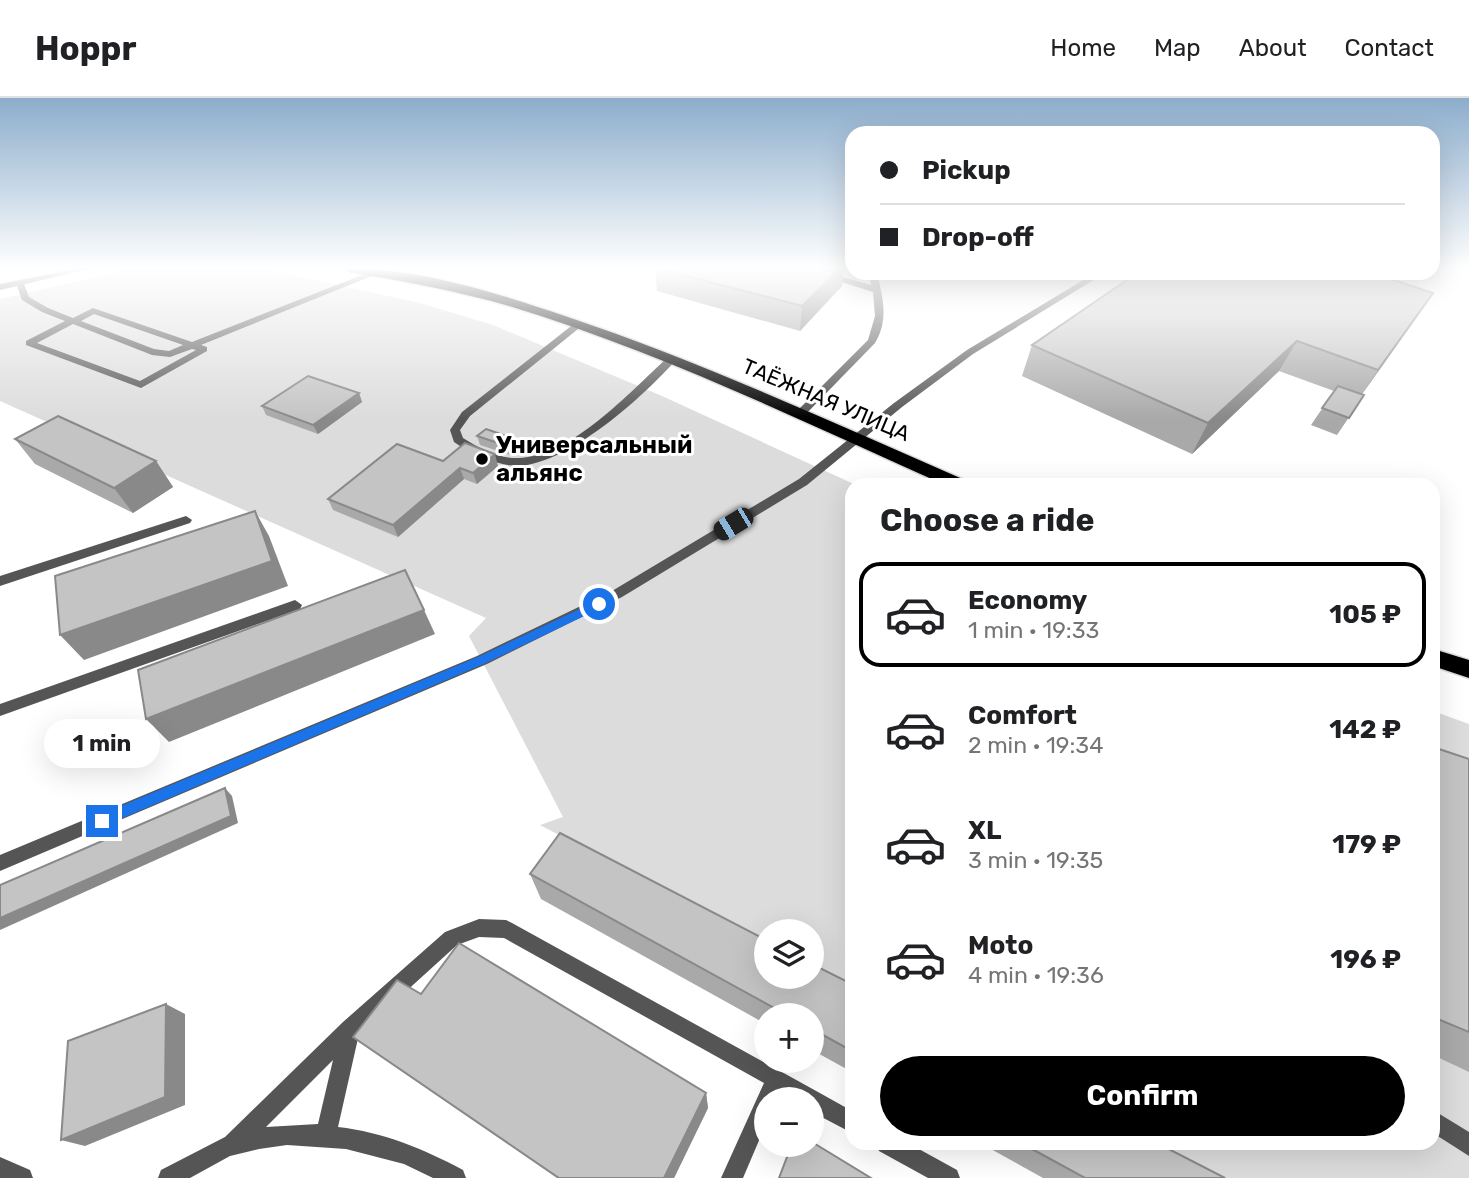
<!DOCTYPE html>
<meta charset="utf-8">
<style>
:root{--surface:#fff;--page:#f2f2f2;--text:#202124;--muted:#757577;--line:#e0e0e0;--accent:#000}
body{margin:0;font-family:Rubik,sans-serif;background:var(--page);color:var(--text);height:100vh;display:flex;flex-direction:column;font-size:26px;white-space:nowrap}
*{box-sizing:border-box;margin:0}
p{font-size:23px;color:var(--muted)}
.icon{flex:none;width:38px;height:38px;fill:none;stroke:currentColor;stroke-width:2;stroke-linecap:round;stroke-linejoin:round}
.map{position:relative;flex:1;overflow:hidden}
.side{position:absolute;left:845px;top:380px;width:595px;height:672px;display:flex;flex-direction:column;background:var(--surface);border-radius:21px;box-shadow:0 7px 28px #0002}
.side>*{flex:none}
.top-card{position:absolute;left:845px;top:28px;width:595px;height:154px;border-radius:21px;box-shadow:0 7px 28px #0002;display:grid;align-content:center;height:154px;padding:0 35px;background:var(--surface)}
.controls{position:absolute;left:754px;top:821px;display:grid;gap:14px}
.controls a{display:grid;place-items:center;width:70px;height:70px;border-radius:50%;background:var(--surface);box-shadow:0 7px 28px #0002;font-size:35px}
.end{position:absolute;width:32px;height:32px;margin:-16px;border:9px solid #1a73e8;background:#fff;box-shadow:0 0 0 4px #fff}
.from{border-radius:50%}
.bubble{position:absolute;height:49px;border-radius:24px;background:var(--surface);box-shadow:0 7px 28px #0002;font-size:23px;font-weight:700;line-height:49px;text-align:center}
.car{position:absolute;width:21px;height:42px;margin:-21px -10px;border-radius:9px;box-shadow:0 0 5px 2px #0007;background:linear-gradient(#222 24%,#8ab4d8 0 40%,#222 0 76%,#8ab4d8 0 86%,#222 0)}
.top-card b{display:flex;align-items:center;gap:24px;height:66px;font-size:26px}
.top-card b+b{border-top:2px solid var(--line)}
.top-card i{width:18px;height:18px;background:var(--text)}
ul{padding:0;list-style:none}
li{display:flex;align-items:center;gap:21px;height:105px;margin:0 14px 10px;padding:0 21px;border:4px solid transparent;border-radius:21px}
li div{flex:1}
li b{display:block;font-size:26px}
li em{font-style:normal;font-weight:700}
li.selected{border-color:var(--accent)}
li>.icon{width:63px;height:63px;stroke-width:1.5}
h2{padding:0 35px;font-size:32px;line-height:84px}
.cta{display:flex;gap:14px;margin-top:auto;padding:14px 35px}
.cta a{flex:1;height:80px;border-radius:42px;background:var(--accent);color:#fff;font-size:28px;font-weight:700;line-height:80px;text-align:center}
header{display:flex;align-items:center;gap:42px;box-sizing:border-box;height:98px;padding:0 35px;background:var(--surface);border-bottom:2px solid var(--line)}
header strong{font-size:33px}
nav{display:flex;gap:38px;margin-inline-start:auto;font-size:24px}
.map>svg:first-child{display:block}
.green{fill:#dcdcdc}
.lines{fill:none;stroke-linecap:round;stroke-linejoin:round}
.highway-casing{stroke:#dbdbdb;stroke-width:3}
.lane{fill:#555;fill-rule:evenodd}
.street{fill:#555;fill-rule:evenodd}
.highway{fill:#000;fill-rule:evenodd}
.wall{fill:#a9a9a9}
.shaded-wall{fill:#898989}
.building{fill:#c4c4c4;stroke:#898989;stroke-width:2}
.route{fill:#1a73e8}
.poi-dot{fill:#000;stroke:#fff;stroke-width:2.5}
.labels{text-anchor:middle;stroke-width:6;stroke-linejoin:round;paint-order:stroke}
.far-street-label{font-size:21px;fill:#000;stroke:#fff}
.poi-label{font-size:24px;font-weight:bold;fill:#000;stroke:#fff;text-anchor:start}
</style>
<header>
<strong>Hoppr</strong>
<nav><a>Home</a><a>Map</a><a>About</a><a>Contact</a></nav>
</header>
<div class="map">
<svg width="1469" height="1080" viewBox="0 0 1469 1080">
<rect width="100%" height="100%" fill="#fff"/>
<!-- green -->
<g class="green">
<path d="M137,170h111l21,2 151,33 73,22 169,71 194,89h-4v503l-40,-21v-36h-46v12l-226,-118 23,-8 -94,-181 17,-18 -486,-217v-102z"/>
<path d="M1433,613l36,13v454h-251l-68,-35h283z"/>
</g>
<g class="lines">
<!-- highway casing -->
<g class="highway-casing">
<g id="highway">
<path d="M343,170c74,0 152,24 222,48 137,46 269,107 402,165l3,4h-25c-143,-64 -285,-133 -436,-179 -52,-15 -106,-25 -160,-34z"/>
<path d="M1433,551l36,11v18l-36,-12z"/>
</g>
</g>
<!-- lane -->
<g class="lane">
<path d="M798,170h12l61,17 -2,-12h8c6,25 12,47 -2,70l-72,74 -4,1 -5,-3 1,-2 73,-73 7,-24 -2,-24z"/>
<path d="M372,173l7,2 -178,72 6,2v4l-66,37 -115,-43v-4l39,-20 -23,-9 -20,-12 -6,-17 7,-2 6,16 19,11 25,10 20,-10 99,34zM94,216l89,31 -14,6 -15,-2 -73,-28zM73,226l79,31 18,2 22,-8 4,1 -56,31 -103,-38z"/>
<path d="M1095,175h10l-132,81 -71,53 -95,78 -185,112 -135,67 -487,207v-16l477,-199 135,-65 187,-112 95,-76 73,-53z"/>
<path d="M575,225l8,2 -113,91 -10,14 3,8c16,10 36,21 55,20 53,-1 112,-66 149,-100l9,2c-33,37 -106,103 -157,106 -22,0 -47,-12 -65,-24l-4,-12 12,-18z"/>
<path d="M186,418l6,4 -2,3 -190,63v-10z"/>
<path d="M295,502l7,5 -2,4 -300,107v-12z"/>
<path d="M479,821l27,1 6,3 306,169 34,19v22l-40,-21v-13h-21l-11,-6 -2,6h-12v25l-23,54h-22l43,-95 -260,-145 -25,-1 -22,8 -98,89 -21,93c45,5 86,22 125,43l3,8h-33l-29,-14 -58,-15 -59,-4 -28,4 -29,7 -40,22h-32l3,-8 64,-33 118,-115 102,-90zM333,962l-15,64 -52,3z"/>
<path d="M1433,1012l36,22v24l-36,-23z"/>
<path d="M876,1045h32l49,27 3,8h-32l-49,-27z"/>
<path d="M0,1059l30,13 3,8h-33z"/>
</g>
<!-- street -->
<path class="street" d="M79,170h14l-93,22v-6z"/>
<!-- highway -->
<use href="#highway" class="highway"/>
</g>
<!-- wall -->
<g class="wall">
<path d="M655,170l187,18 -42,45 -143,-40z"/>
<path d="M1137,175h246l-3,2 33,47 -51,72 2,1 -27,40 -26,-10 23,-34 -55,-20 -87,83 -170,-78 10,-31z"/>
<path d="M359,295l3,9 -44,32 -52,-19 -4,-9z"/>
<path d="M477,338l41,12 -8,7 -30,-10z"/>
<path d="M15,341l141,22 17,26 -40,26 -98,-49z"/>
<path d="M443,363l55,5 -21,18 -13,-5 -66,58 -65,-27 -5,-11z"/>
<path d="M1433,649l36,12v313l-36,-17z"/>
<path d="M530,776l322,110v88l-40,-22v-35h-46v9l-225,-125z"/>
<path d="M421,896l285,99 2,15 -34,70h-117l-180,-124 -24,-17z"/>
<path d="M980,1045h177l68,35h-182z"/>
</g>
<!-- shaded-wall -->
<g class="shaded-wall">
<path d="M840,170h4l-2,18 -42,45 2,-25z"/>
<path d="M1433,195l-20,29 -55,78 20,-30z"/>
<path d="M1297,243l-18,30 -87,83 16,-31z"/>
<path d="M359,295l3,9 -44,32 -5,-9z"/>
<path d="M515,341l3,9 -8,7 -3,-9z"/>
<path d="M495,356l3,12 -21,18 -4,-11z"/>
<path d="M156,363l17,26 -40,26 -19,-25z"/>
<path d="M460,370l4,11 -66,58 -5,-12z"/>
<path d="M255,413l14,25 19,50 -204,74 -24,-25z"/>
<path d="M424,512l11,24 -266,108 -23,-23z"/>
<path d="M225,690l7,8 6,27 -238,107v-12z"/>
<path d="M166,906l19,10v91l-100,41 -24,-6z"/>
<path d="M706,995l2,15 -34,70h-10z"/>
</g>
<!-- building -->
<g class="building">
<path d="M656,170h184l-38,38z"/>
<path d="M1137,175h236l60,20 -55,77 -81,-29 -89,82 -176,-78z"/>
<path d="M308,278l51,17 -46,32 -51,-19z"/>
<path d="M1338,288l26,9 -15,23 -27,-10z"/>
<path d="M58,318l98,45 -42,27 -99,-49z"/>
<path d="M486,331l29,10 -8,7 -30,-10z"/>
<path d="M465,345l30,11 -22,19 -13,-5 -67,57 -65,-26 69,-55 46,17z"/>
<path d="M255,413l17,50 -212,74 -5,-59z"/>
<path d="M405,472l19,40 -278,109 -8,-49z"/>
<path d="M1433,649l36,12v273l-36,-15z"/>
<path d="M225,690l6,28 -231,102v-33z"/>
<path d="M560,735l206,107v36h46v-12l40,20v67l-40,-22v-14h-25l-257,-141z"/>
<path d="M459,845l247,150 -42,85h-105l-206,-141 44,-57 24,14z"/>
<path d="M166,906l-1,93 -104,43 7,-99z"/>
<path d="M812,1044l59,36h-92l13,-34h20z"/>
<path d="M1021,1045h136l68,35h-140z"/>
</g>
<!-- sky -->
<linearGradient id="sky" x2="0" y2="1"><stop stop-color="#8cadcc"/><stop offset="0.53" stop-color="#fff"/><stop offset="1" stop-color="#fff" stop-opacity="0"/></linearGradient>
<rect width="1469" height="321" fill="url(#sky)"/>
<!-- route -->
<path class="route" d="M599,502l4,1v6l-117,56 -380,162 -4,2 -7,-6 2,-5 381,-159z"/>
<!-- markers -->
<circle class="poi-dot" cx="482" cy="361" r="7"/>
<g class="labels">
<!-- far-street labels -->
<g class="far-street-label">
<text transform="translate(826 302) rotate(23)" y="7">ТАЁЖНАЯ УЛИЦА</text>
</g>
<!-- poi labels -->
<g class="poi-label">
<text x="496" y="355">Универсальный<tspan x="496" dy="28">альянс</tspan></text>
</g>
</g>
</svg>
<div class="controls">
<a><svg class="icon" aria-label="layers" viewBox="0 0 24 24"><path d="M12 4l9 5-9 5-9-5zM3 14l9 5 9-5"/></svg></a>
<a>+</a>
<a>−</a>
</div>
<i class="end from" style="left:599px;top:506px"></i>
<i class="end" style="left:102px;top:723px"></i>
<div class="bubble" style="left:44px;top:621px;width:116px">1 min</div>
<i class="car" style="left:733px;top:426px;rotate:239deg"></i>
<div class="top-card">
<b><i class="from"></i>Pickup</b>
<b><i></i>Drop-off</b>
</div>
<section class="side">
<h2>Choose a ride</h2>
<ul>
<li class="selected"><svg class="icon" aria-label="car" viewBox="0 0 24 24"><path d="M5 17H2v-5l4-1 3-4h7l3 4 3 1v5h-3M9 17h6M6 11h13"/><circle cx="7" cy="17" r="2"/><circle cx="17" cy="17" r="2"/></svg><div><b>Economy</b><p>1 min · 19:33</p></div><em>105 ₽</em></li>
<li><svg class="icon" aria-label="car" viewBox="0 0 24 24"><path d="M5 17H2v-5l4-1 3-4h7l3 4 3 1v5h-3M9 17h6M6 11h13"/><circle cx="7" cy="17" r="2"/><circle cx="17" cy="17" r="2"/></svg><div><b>Comfort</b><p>2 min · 19:34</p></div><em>142 ₽</em></li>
<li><svg class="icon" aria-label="car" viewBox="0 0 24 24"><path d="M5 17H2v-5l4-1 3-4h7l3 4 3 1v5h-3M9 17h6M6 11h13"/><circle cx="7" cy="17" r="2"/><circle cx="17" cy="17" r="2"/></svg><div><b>XL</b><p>3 min · 19:35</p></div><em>179 ₽</em></li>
<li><svg class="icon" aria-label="car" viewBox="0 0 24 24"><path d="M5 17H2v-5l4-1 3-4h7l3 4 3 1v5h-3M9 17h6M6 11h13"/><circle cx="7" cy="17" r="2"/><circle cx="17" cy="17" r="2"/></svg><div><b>Moto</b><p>4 min · 19:36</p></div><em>196 ₽</em></li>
</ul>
<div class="cta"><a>Confirm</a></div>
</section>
</div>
